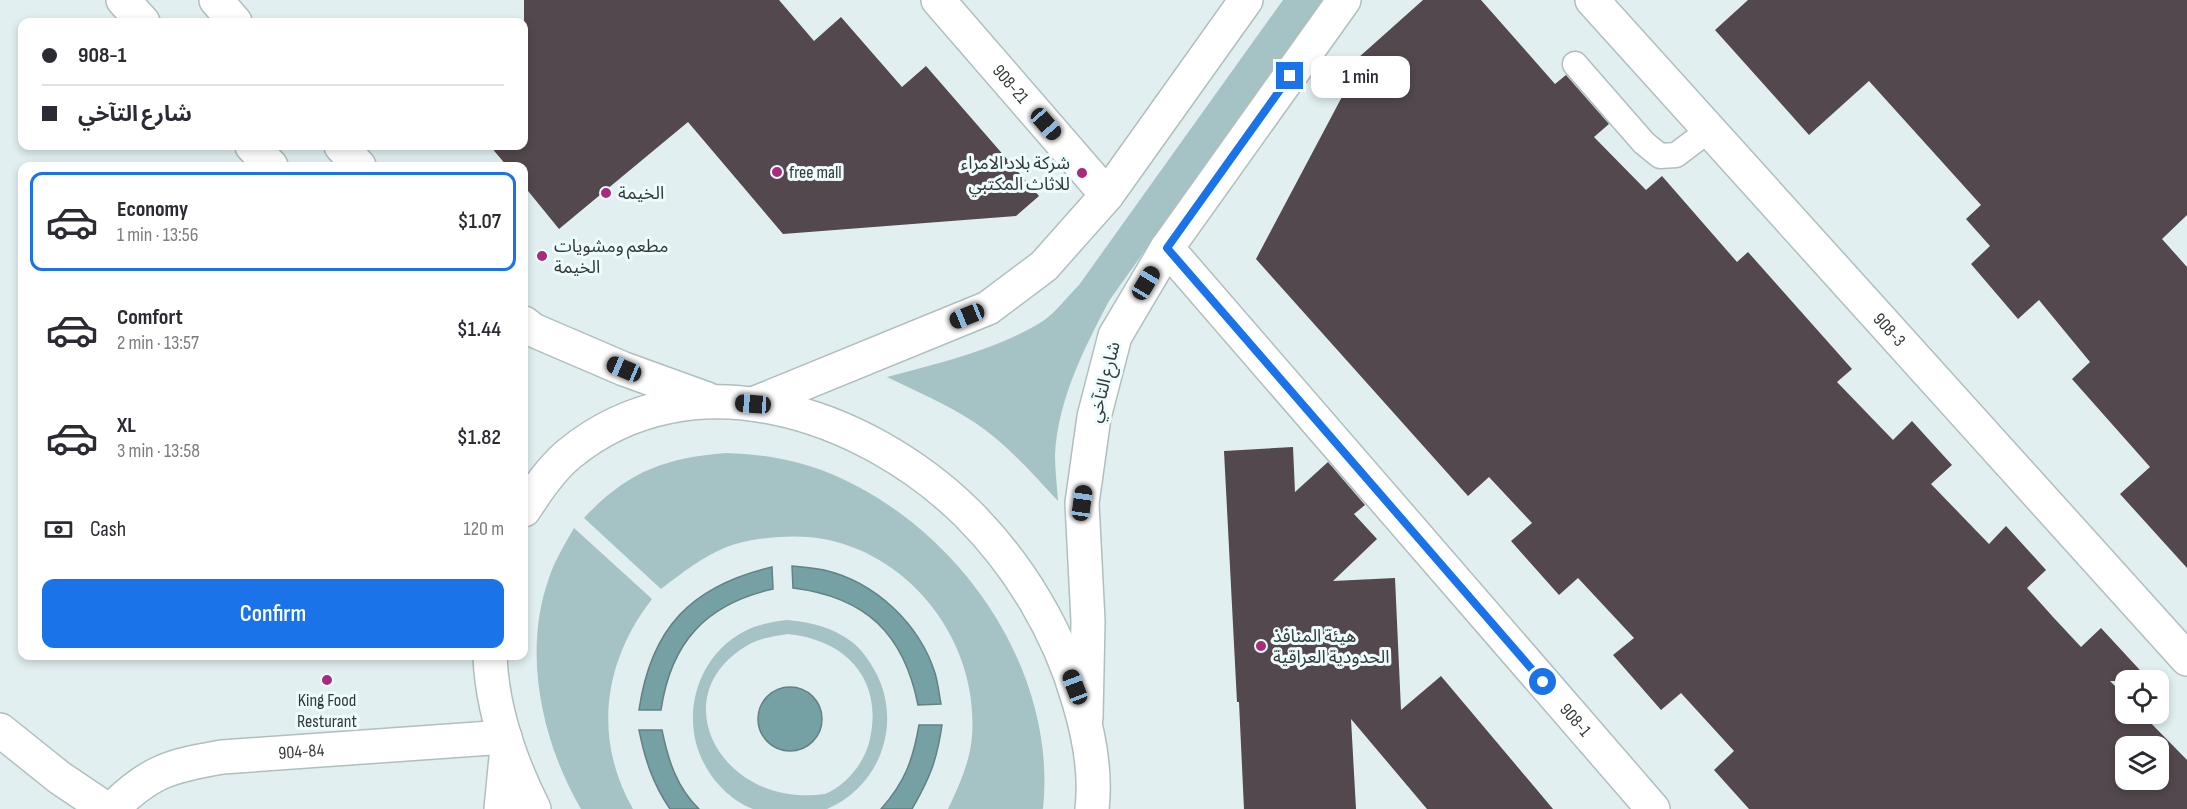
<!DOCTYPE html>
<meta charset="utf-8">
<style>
:root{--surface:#fff;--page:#f2f2f3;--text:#2b2b33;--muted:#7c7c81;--line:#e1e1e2;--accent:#1a73e8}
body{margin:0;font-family:"Sofia Sans Condensed","Noto Sans Arabic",sans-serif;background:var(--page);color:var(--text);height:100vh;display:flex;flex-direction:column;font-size:22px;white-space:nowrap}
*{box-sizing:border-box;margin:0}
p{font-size:20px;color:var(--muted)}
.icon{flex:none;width:33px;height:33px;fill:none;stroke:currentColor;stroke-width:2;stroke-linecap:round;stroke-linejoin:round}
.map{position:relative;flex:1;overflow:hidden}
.sheet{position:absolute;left:18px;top:162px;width:510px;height:498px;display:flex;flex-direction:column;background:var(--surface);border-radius:12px;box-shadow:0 3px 9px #0003}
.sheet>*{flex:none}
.top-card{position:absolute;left:18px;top:18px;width:510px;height:132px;border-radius:12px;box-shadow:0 3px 9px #0003;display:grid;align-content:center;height:132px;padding:0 24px;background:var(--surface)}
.fabs{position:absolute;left:2115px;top:670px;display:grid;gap:12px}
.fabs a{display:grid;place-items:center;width:54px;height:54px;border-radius:12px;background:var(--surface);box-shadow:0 3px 9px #0003;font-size:30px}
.end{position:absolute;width:27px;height:27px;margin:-14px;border:8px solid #1a73e8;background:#fff;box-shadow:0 0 0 3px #fff}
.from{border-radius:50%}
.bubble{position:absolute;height:42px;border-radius:12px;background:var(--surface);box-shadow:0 3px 9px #0003;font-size:20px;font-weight:600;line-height:42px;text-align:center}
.car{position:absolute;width:18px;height:36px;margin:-18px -9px;border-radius:8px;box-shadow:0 0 4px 2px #0007;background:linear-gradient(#222 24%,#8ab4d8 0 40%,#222 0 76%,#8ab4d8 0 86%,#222 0)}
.top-card b{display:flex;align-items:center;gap:21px;height:57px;font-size:22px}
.top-card b+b{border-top:2px solid var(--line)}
.top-card i{width:15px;height:15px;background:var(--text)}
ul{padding:10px 0 0;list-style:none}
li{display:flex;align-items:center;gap:18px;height:99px;margin:0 12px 9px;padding:0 12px;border:3px solid transparent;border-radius:12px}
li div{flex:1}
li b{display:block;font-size:22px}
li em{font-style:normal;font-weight:600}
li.active{border-color:var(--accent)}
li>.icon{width:54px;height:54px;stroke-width:1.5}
.pay{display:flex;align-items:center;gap:15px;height:66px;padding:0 24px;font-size:22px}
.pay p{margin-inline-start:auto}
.primary-button{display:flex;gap:12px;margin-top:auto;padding:12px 24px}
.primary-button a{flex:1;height:69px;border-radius:12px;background:var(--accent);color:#fff;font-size:24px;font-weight:600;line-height:69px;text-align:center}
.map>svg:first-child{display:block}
.green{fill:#a5c3c4;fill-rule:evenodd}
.water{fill:#76a1a4;stroke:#628284;stroke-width:1.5}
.building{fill:#52484d;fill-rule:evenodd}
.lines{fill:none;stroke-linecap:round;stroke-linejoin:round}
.lane-casing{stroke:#b0bebe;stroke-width:27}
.street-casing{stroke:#b0bebe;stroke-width:36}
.secondary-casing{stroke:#b0bebe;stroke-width:36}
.primary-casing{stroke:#b0bebe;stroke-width:36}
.lane{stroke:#fff;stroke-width:24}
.street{stroke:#fff;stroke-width:33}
.secondary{stroke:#fff;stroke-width:33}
.primary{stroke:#fff;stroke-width:33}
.route{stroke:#1a73e8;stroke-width:8}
.poi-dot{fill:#a92b7c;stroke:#eefcfd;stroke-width:2}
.labels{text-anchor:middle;stroke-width:6;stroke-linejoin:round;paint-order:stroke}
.street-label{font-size:18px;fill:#333838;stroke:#eefcfd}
.poi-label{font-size:18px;fill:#333838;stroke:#eefcfd;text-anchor:start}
</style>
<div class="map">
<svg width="2187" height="809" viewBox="0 0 2187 809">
<rect width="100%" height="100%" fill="#e1eff0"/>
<!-- green -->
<g class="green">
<path d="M1283,0h40l-214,301c-25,48 -51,98 -54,154 0,15 2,31 3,46 -26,-28 -52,-58 -84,-79 -28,-18 -58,-31 -87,-45 52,-14 110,-27 156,-56 13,-9 25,-25 36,-36z"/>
<path d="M726,453c34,1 66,6 98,18 131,51 234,195 219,338h-95c11,-23 22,-47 24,-73 7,-89 -55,-176 -143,-196 -27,-6 -58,-4 -86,2 -31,7 -57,28 -82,47l-77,-71c43,-46 80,-60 142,-65z"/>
<path d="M574,528l78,71c-49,63 -59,140 -19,210h-52c-39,-67 -59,-156 -32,-231 6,-18 16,-34 25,-50z"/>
<path d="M787,620c24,2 45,7 65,22 9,7 17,18 23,29 28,51 6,115 -48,138h-74c-19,-7 -37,-24 -47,-42 -27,-46 -11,-109 37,-135 14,-8 29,-10 44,-12zM788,634c58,6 95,45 82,105 -5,23 -23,46 -45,55 -103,15 -165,-98 -77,-149 12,-7 27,-9 40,-11z"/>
</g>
<!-- water -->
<g class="water">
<path d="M792,566c11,1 22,2 32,4 51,12 95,53 111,103 3,10 4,21 6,31l-23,1c-14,-71 -52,-108 -125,-117z"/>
<path d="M772,567l1,22c-67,15 -102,53 -112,121h-22c12,-82 52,-124 133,-143z"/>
<circle cx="790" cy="719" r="32"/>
<path d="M919,725h23c-5,35 -12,53 -30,84h-31c24,-27 32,-49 38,-84z"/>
<path d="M639,730h23c6,30 15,58 37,79h-29c-17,-25 -25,-49 -31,-79z"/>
</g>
<!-- building -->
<g class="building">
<path d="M524,0h255l35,41 27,-24 61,70 24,-21 113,130 -23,20 -233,18 -95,-112 -129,107 -35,-43v-20h-17l-17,-20h34z"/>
<path d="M1423,0h58l74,84 11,-9 43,49 -15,13 52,53 16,-14 75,86 11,-10 104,117 -15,13 56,58 19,-19 40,44 -21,19 58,60 17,-18 40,44 -19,18 26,29 28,30 20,-19 49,53h-40l16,16v17h16l45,46v49h-438l-35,-39 20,-19 -53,-58 -20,17 -48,-55 21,-17 -56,-60 -19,17 -48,-54 21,-18 -43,-46 -21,19 -212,-237 105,-198 -3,-3zM2126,747h32v33h-32z"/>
<path d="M1748,0h439v215l-25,24 25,28v301l-67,-74 30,-27 -78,-88 18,-17 -51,-62 -21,19 -47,-55 19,-18 -24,-27 15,-14 -112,-124 -60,54 -94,-105z"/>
<path d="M1293,447l2,45 33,-30 37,43 -11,9 23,25 -44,42 62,-3 6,132 40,-34 112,133h-126l-76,-90 5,90h-112l-5,-107h-2l-13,-251z"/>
</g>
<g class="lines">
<!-- lane casing -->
<g class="lane-casing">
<path id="lane" d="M1575,64l69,79 16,13 16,-1 33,-25"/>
</g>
<!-- street casing -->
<g class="street-casing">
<g id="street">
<path id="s1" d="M938,0l169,195"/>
<path id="s2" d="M1592,0l595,659"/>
<path id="s3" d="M1167,248l486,561"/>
<path d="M753,404l235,-96 56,-42 63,-71 139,-195"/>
<path d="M1086,718l2,-97 -6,-118 12,-86 21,-81 52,-88 177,-248"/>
<path d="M0,730l60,48 46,31"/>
<path id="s4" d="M112,809c38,-38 58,-43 110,-52l283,-20"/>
</g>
</g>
<!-- secondary casing -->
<g class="secondary-casing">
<path id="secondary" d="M501,809l6,-62"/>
</g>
<!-- primary casing -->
<g class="primary-casing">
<g id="primary">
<path d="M123,0l20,22"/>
<path d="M216,0l19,22"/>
<path d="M252,146l19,20"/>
<path d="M341,146l18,20"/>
<path d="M524,323l9,7 91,39 83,30"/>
<path d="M524,510c13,-20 27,-41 45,-56 123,-101 296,-41 398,59 52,52 92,118 112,189 10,33 17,72 13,107"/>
<path d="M490,656c2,53 20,105 44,153"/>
</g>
</g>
<!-- lane -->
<use href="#lane" class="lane"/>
<!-- street -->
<use href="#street" class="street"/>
<!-- secondary -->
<use href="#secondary" class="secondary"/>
<!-- primary -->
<use href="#primary" class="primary"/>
</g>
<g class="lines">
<!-- route -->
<path class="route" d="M1290,76l-123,172 376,434"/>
</g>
<!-- markers -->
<g class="poi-dot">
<circle cx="777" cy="172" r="6"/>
<circle cx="1082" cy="173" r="6"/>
<circle cx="606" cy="193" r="6"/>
<circle cx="542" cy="256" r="6"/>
<circle cx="1261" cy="646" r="6"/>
<circle cx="327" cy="680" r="6"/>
</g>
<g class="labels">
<!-- street labels -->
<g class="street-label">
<text dy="6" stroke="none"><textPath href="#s1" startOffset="111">908-21</textPath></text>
<text dy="6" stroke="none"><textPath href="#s2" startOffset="444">908-3</textPath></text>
<text transform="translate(1104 382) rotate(-76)" y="6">شارع التآخي</text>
<text dy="6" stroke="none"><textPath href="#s3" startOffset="624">908-1</textPath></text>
<text dy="6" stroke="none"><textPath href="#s4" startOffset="204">904-84</textPath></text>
</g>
<!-- poi labels -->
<g class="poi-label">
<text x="1070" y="169" text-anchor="end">شركة بلاد الامراء<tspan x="1070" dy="21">للاثاث المكتبي</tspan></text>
<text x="789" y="178">free mall</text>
<text x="618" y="199">الخيمة</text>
<text x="554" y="252">مطعم ومشويات<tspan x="554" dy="21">الخيمة</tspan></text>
<text x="1273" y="642">هيئة المنافذ<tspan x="1273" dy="21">الحدودية العراقية</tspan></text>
<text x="327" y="706" text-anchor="middle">King Food<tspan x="327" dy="21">Resturant</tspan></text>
</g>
</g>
</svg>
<div class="fabs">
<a><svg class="icon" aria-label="locate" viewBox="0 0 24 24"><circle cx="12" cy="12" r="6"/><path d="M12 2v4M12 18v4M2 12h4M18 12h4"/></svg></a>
<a><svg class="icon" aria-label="layers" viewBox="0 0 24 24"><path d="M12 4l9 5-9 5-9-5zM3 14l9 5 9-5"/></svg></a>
</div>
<i class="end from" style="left:1543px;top:682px"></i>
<i class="end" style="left:1290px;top:76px"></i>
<div class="bubble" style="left:1311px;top:56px;width:99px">1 min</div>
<i class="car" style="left:1046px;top:124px;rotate:139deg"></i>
<i class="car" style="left:1146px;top:283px;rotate:31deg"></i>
<i class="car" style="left:967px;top:316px;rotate:248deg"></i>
<i class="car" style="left:624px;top:369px;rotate:293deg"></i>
<i class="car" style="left:753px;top:404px;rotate:274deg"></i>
<i class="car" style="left:1082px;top:503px;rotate:8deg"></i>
<i class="car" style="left:1075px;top:687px;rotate:339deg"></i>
<div class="top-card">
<b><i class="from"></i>908-1</b>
<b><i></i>شارع التآخي</b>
</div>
<section class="sheet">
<ul>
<li class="active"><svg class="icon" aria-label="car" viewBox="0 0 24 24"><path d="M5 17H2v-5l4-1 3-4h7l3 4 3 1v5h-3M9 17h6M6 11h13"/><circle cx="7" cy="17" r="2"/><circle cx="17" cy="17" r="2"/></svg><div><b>Economy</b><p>1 min · 13:56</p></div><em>$1.07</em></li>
<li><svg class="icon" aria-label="car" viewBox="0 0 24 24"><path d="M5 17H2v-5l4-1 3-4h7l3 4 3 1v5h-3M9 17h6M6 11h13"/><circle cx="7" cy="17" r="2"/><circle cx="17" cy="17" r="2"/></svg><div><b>Comfort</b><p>2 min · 13:57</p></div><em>$1.44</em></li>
<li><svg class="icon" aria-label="car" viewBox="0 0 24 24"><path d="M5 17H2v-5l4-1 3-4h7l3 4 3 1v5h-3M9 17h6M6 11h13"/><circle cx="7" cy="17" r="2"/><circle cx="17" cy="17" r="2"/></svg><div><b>XL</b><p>3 min · 13:58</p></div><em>$1.82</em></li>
</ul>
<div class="pay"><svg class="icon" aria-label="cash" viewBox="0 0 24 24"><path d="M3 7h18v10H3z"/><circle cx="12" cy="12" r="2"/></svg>Cash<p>120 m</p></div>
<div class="primary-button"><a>Confirm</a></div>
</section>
</div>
